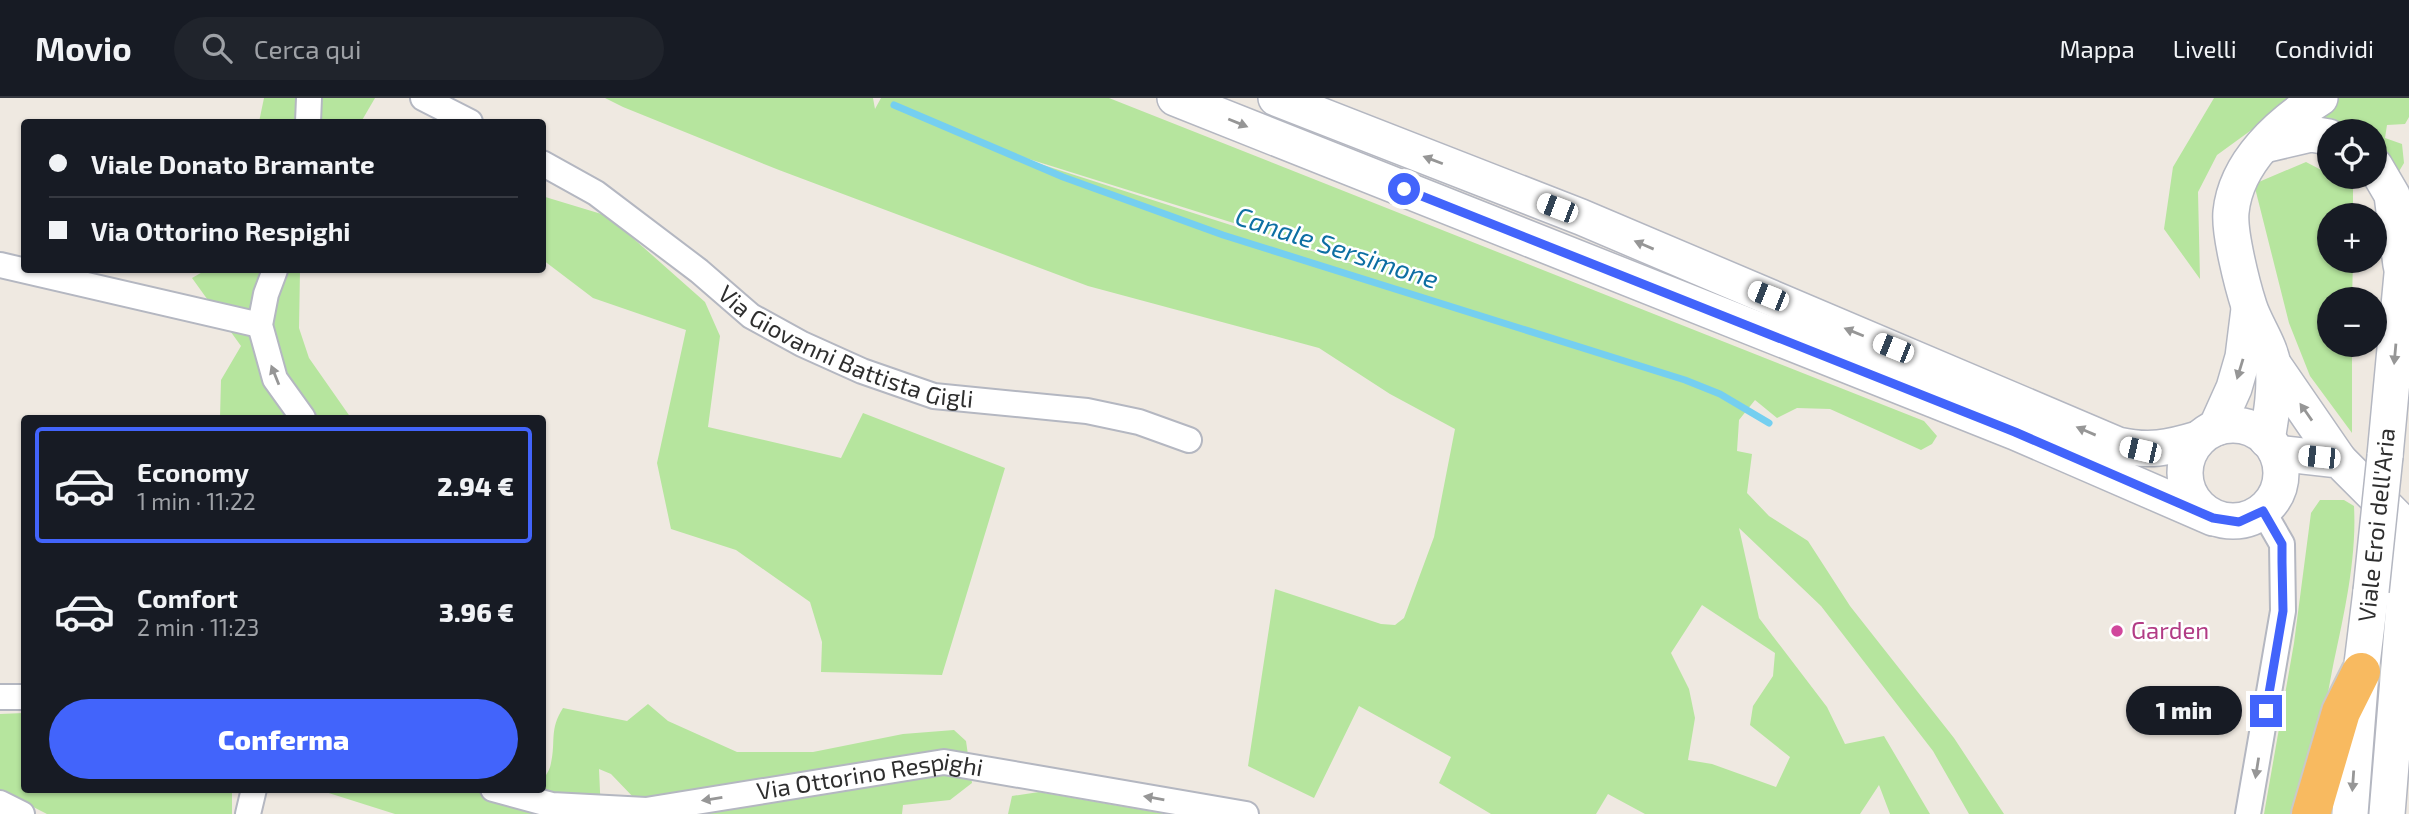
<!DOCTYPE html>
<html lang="it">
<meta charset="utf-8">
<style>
:root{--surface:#171b24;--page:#20242c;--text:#f1f3f6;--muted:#9ea1a6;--line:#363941;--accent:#4264fb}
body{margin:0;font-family:"Exo 2",sans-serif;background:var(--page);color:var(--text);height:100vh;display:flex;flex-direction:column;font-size:26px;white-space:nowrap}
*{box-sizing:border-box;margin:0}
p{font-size:23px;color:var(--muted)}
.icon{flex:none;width:38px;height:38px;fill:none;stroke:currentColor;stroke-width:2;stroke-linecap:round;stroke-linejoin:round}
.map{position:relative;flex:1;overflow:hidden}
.panel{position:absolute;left:21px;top:317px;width:525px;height:378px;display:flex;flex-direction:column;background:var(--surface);border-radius:7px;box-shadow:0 2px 5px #0004}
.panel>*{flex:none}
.guide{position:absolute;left:21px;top:21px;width:525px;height:154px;border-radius:7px;box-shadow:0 2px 5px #0004;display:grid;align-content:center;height:154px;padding:0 28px;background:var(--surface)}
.controls{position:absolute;left:2317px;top:21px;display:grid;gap:14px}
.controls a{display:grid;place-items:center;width:70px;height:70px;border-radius:50%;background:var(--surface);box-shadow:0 2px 5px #0004;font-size:35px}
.end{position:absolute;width:32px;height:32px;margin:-16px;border:9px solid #4264fb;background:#fff;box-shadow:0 0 0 4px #fff}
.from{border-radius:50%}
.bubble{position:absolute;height:49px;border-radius:24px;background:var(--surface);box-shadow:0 2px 5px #0004;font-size:23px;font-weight:800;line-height:49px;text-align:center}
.car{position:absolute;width:21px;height:42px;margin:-21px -10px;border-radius:9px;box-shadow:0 0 5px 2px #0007;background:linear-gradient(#fff 24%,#345 0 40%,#fff 0 76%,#345 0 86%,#fff 0)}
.guide b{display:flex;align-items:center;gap:24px;height:66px;font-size:26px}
.guide b+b{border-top:2px solid var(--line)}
.guide i{width:18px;height:18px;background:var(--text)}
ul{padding:12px 0 0;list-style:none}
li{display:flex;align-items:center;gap:21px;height:116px;margin:0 14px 10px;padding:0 14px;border:4px solid transparent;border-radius:7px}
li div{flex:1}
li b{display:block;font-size:26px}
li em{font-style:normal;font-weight:800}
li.active{border-color:var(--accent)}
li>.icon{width:63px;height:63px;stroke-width:1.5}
.action{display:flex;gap:14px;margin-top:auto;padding:14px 28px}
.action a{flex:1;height:80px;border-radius:42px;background:var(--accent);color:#fff;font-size:28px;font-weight:800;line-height:80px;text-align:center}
header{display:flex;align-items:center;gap:42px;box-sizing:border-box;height:98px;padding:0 35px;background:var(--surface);border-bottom:2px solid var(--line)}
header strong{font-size:33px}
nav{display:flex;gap:38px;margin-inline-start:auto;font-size:24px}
.search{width:490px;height:63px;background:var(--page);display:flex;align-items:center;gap:18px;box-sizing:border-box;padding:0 24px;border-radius:38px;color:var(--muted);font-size:26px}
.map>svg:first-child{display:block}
.green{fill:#b6e59e;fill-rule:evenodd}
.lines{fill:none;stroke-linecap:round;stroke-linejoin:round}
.stream{stroke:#75cff0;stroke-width:7}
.minor-casing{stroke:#b4b7c1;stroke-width:28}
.secondary-casing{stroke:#b4b7c1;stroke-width:38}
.trunk-casing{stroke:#c9c9c9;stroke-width:42}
.minor{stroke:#fff;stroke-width:24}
.secondary{stroke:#fff;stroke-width:35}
.trunk{stroke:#f8ba60;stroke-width:38}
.secondary-bridge-casing{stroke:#b4b7c1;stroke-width:38;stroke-linecap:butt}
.secondary-bridge{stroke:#fff;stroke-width:35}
.oneway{fill:#969696}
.route{stroke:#4264fb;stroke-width:9}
.hotel-dot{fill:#d1479c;stroke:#fff;stroke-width:2.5}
.labels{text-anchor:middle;stroke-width:5;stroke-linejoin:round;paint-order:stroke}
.street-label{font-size:24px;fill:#2e2e2e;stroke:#fff}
.hotel-label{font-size:24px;fill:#b23c85;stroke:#fff;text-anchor:start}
.water-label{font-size:26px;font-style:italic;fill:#0d6fa3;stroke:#fff}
</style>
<header>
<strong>Movio</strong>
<div class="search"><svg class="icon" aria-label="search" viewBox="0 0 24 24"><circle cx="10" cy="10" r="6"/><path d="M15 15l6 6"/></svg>Cerca qui</div>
<nav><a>Mappa</a><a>Livelli</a><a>Condividi</a></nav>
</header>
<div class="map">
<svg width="2409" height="716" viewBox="0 0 2409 716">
<rect width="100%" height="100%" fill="#efe9e1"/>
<!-- green -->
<g class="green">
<path d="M264,0h111l-14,24h-102z"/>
<path d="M605,0h268l2,11 6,-11h228l815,323 13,15 -5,8 -11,6 -91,-41 -33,-1 -20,10 -22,-18 -16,20 -2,31 15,3 -5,39 22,23 39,25 42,65 104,132 50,76h-35l-36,-63 -112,-145 -82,-78 20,90 68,89 18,37 39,-8 46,78h-40l-11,-29 -19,29h-215l-37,-20 -12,20h-105l-52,-31 12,-26 -92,-51 -45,92 -66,-32 27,-177 106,35 14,1 9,-7 30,-81 21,-108 -65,-35 -71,-46 -231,-62 -309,-116 -156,-63zM990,49l266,83 140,48 -406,-130zM1702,507l73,48 -2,23 -20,30 -3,19 40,32 -14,30 -64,-23 -24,-4 7,-42 -6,-29 -18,-36z"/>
<path d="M2214,0h84l-19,12 -62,45 -19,37 2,87 -36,-50 9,-62z"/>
<path d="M2337,0h72v19l-4,7 -18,1 -2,13 17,6 2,19 -9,15 -20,-27v-20h-32l-29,-17z"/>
<path d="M2306,64l23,12v3h6l18,9v29h-24v46h24l-1,38h-23v46h23v88l-42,-57 -21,-53 -35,-139z"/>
<path d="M542,98l66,20 97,86 15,34 -12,91 133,31 22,-45 142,55 -63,207 -121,-3 1,-30 -12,-40 -74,-52 -65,-21 -14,-66 29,-133 -93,-32 -50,-38z"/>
<path d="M206,172h94l-1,58 10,30 42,60h-131l1,-38 20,-34 -49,-68z"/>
<path d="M2320,402h24l10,6c3,55 -11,112 -22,165 -9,48 -17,96 -30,143h-38l30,-171 17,-130z"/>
<path d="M648,606l20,17 69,31h76l90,-18 51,-4 12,11 6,42 -22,17 -47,5 -1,9h-241l-26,-15 -24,-25 -12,-5 2,45h-206l-79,-25h226c1,-15 7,-14 9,-26 5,-22 -2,-33 12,-55l64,13z"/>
<path d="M24,615v76h208v25h-185l-47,-24v-76z"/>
<path d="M1039,694l127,22h-158l4,-18z"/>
</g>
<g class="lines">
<!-- stream -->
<path class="stream" d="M894,7l169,72 160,58 462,145 35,14 49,29"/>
<!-- minor casing -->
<g class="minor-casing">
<g id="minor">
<path d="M423,0l47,24"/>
<path d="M308,24l1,-24"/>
<path id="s1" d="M542,65l54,30 103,78 52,45 51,28 60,27 72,25 153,15 52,11 50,18"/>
<path d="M0,167l260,60"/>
<path d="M275,172l-9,24 -6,31 15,54 28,39"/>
<path d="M0,599h24"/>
<path id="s2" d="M493,691l59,16 94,5 298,-48 302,52"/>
<path d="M0,705l22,11"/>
<path d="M248,716l6,-25"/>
<path d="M2248,716l35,-203 -1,-67 -19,-33"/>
</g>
</g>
<!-- secondary casing -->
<g class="secondary-casing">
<g id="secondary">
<path d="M1175,0l840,334 198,86"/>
<path d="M1276,0l305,119 537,228c31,7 50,3 80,-6"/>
<path d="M2264,47l47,-11 18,3"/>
<path d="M2375,68l17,29 9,70"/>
<path d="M2273,266l66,96"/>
<circle cx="2233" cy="375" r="48"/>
<path d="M2216,330l18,-40 9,-31 6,-48"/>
<path d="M2267,342c4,-24 9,-51 6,-75 -3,-20 -18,-40 -24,-59 -7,-22 -20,-73 -18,-94 5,-50 49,-89 89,-114"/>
<path d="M2277,355l62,7 70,70"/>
<path d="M2385,358l17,-182 7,-37"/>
<path d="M2350,716l11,-142 10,-81"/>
<path d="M2387,716l22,-271"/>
</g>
</g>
<!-- trunk casing -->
<g class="trunk-casing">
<path id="trunk" d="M2311,716l30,-102 20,-40"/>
</g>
<!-- minor -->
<use href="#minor" class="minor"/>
<!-- secondary -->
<use href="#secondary" class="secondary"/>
<!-- trunk -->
<use href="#trunk" class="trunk"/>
<!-- secondary-bridge casing -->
<g class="secondary-bridge-casing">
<path id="secondary-bridge" d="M2371,493l14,-135"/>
</g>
<!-- secondary-bridge -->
<use href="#secondary-bridge" class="secondary-bridge"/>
</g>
<!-- one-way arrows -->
<defs><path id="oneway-solid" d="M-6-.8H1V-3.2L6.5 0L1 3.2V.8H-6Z" transform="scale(1.75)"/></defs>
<g class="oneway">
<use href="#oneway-solid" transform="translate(1238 25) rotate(22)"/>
<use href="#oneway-solid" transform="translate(1433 62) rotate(-159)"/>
<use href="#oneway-solid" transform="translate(1644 147) rotate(-157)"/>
<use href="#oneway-solid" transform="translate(1854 234) rotate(-158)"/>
<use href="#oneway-solid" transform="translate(2395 256) rotate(95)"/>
<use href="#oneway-solid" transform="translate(2240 271) rotate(107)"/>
<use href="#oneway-solid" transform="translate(275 277) rotate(-112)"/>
<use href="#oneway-solid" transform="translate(2306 314) rotate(-125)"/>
<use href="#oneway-solid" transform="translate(2086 333) rotate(-157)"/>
<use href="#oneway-solid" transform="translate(2257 670) rotate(99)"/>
<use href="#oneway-solid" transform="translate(2353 683) rotate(94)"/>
<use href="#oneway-solid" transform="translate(1154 700) rotate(-170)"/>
<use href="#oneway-solid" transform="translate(712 701) rotate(171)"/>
</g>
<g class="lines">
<!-- route -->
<path class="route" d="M1404,91l611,243 198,86 26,4 24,-11 19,33v18l1,49 -17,100"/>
</g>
<!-- markers -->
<circle class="hotel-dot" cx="2117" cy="533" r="7"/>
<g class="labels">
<!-- street labels -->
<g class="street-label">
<text dy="8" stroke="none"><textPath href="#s1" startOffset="360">Via Giovanni Battista Gigli</textPath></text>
<text transform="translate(2377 427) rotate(-84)" y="8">Viale Eroi dell'Aria</text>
<text dy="8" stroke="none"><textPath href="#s2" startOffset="382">Via Ottorino Respighi</textPath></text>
</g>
<!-- hotel labels -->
<g class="hotel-label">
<text x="2131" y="541">Garden</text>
</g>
<!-- water labels -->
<g class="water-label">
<text transform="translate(1337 150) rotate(18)" y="9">Canale Sersimone</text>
</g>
</g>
</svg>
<div class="controls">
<a><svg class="icon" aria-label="locate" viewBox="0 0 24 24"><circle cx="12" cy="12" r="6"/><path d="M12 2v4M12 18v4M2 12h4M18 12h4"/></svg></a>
<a>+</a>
<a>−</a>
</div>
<i class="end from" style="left:1404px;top:91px"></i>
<i class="end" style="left:2266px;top:613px"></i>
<div class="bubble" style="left:2126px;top:588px;width:116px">1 min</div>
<i class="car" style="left:1557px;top:110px;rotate:291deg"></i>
<i class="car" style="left:1768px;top:198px;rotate:292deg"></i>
<i class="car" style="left:1893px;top:250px;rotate:292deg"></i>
<i class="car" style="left:2140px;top:352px;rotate:283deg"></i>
<i class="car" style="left:2319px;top:359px;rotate:276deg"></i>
<div class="guide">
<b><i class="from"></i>Viale Donato Bramante</b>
<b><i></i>Via Ottorino Respighi</b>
</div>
<section class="panel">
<ul>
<li class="active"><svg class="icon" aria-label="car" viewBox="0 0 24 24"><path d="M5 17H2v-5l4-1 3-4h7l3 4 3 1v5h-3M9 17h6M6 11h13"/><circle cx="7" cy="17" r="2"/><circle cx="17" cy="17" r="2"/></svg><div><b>Economy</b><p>1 min · 11:22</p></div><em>2.94 €</em></li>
<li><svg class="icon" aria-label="car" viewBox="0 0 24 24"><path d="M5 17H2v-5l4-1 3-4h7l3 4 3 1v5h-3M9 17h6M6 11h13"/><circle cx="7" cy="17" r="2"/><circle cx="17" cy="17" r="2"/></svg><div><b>Comfort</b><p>2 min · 11:23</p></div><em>3.96 €</em></li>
</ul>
<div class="action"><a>Conferma</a></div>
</section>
</div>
